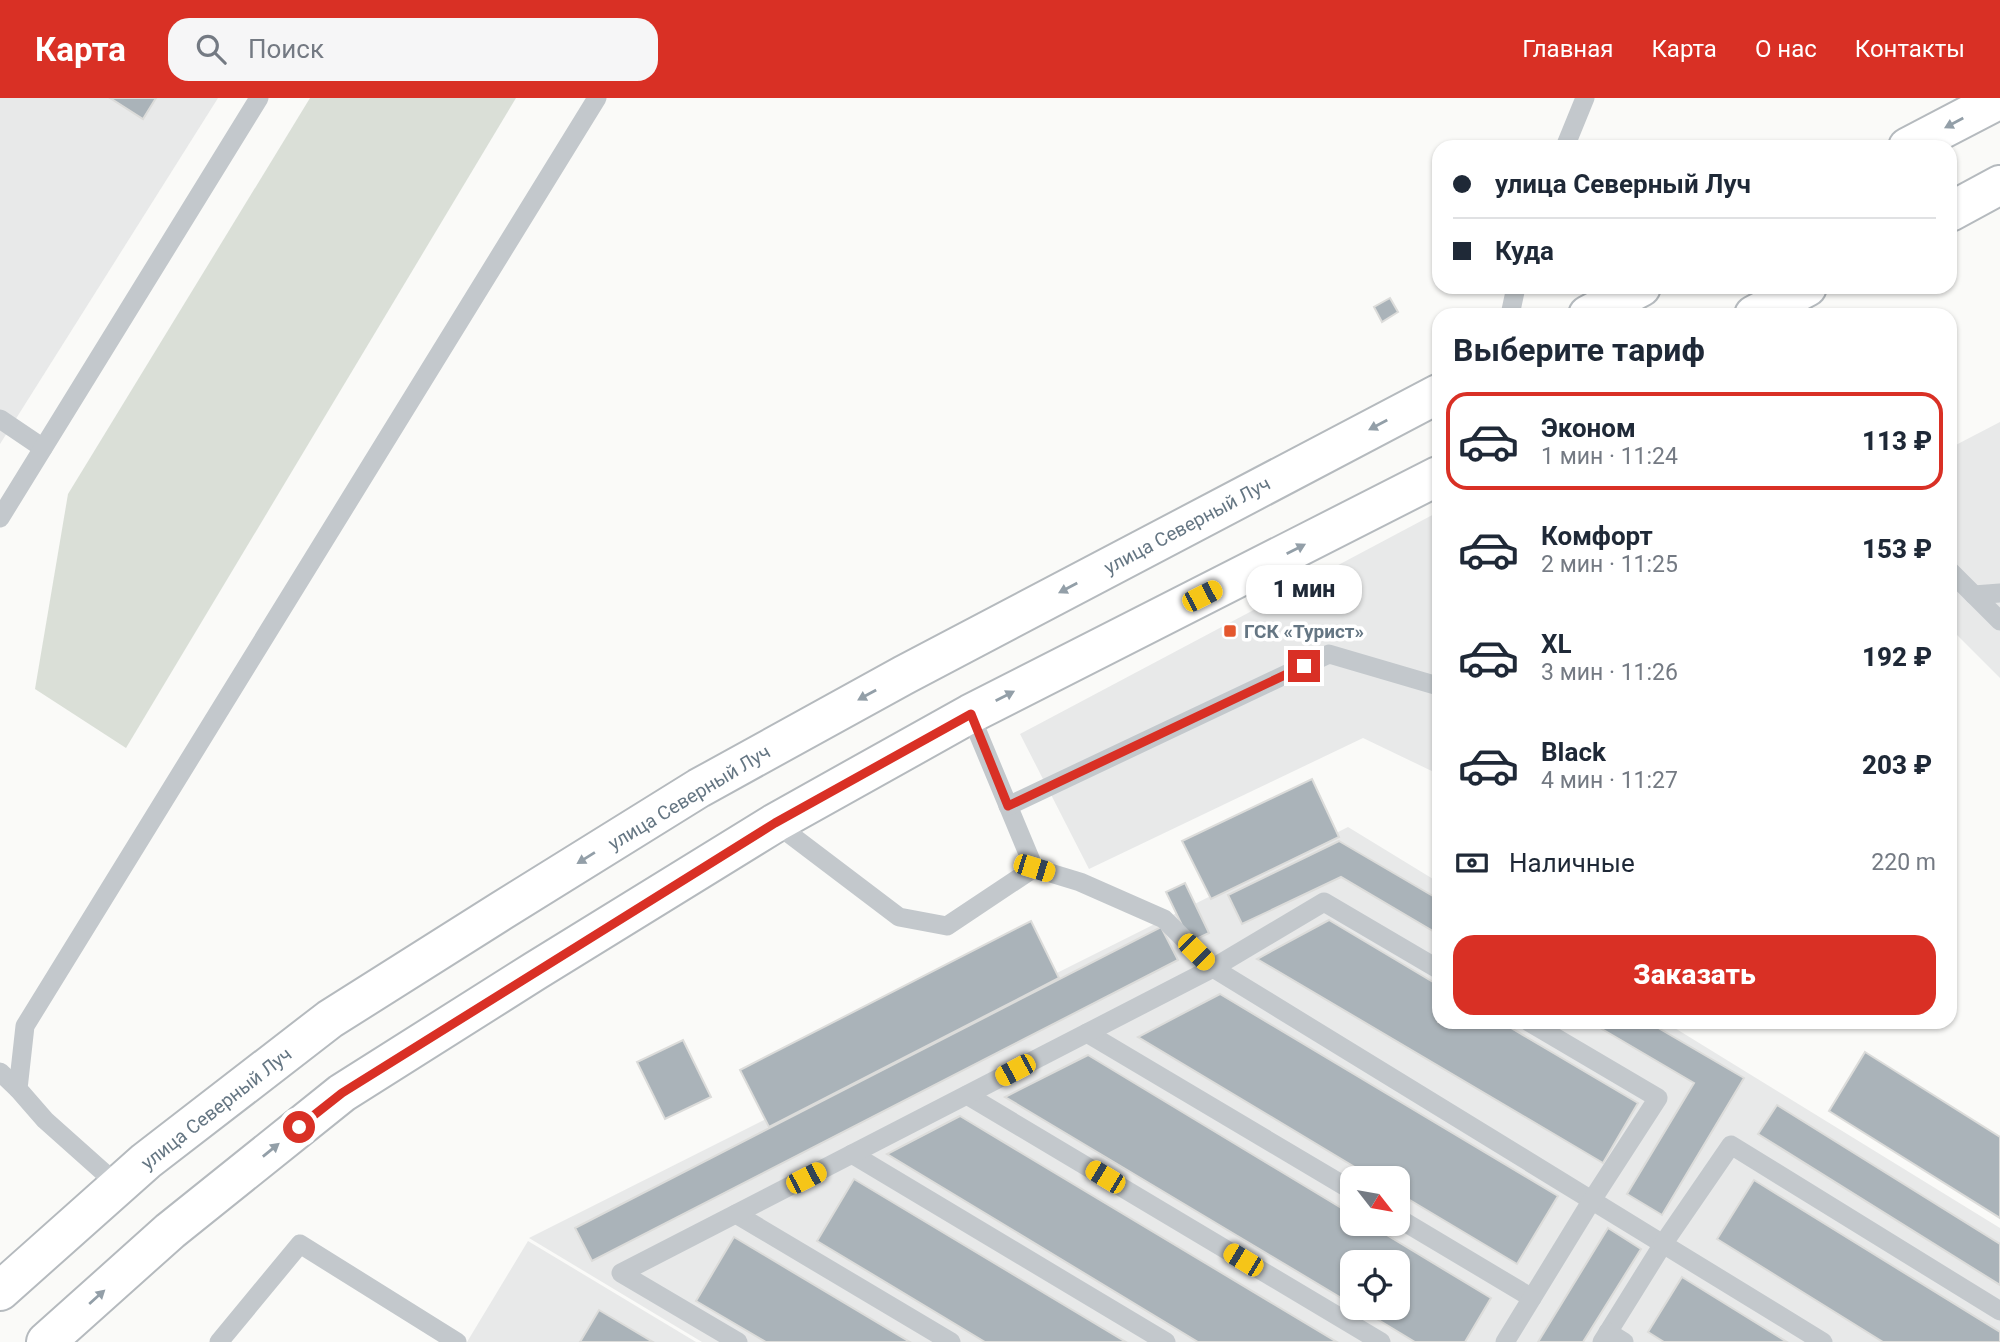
<!DOCTYPE html>
<html lang="ru">
<meta charset="utf-8">
<style>
:root{--surface:#fff;--page:#f6f6f7;--text:#1f2937;--muted:#747a83;--line:#e0e1e3;--accent:#d93025}
body{margin:0;font-family:Roboto,sans-serif;background:var(--page);color:var(--text);height:100vh;display:flex;flex-direction:column;font-size:26px;white-space:nowrap}
*{box-sizing:border-box;margin:0}
p{font-size:23px;color:var(--muted)}
.icon{flex:none;width:38px;height:38px;fill:none;stroke:currentColor;stroke-width:2;stroke-linecap:round;stroke-linejoin:round}
.map{position:relative;flex:1;overflow:hidden}
.side{position:absolute;left:1432px;top:210px;width:525px;height:721px;display:flex;flex-direction:column;background:var(--surface);border-radius:21px;box-shadow:0 2px 5px #0004}
.side>*{flex:none}
.hud{position:absolute;left:1432px;top:42px;width:525px;height:154px;border-radius:21px;box-shadow:0 2px 5px #0004;display:grid;align-content:center;height:154px;padding:0 21px;background:var(--surface)}
.needle{width:46px;rotate:121deg}
.controls{position:absolute;left:1340px;top:1068px;display:grid;gap:14px}
.controls a{display:grid;place-items:center;width:70px;height:70px;border-radius:14px;background:var(--surface);box-shadow:0 2px 5px #0004;font-size:35px}
.end{position:absolute;width:32px;height:32px;margin:-16px;border:9px solid #d93025;background:#fff;box-shadow:0 0 0 4px #fff}
.from{border-radius:50%}
.bubble{position:absolute;height:49px;border-radius:21px;background:var(--surface);box-shadow:0 2px 5px #0004;font-size:23px;font-weight:800;line-height:49px;text-align:center}
.car{position:absolute;width:21px;height:42px;margin:-21px -10px;border-radius:9px;box-shadow:0 0 5px 2px #0007;background:linear-gradient(#f5c518 24%,#345 0 40%,#f5c518 0 76%,#345 0 86%,#f5c518 0)}
.hud b{display:flex;align-items:center;gap:24px;height:66px;font-size:26px}
.hud b+b{border-top:2px solid var(--line)}
.hud i{width:18px;height:18px;background:var(--text)}
ul{padding:0;list-style:none}
li{display:flex;align-items:center;gap:21px;height:98px;margin:0 14px 10px;padding:0 7px;border:4px solid transparent;border-radius:21px}
li div{flex:1}
li b{display:block;font-size:26px}
li em{font-style:normal;font-weight:800}
li.current{border-color:var(--accent)}
li>.icon{width:63px;height:63px;stroke-width:1.5}
h2{padding:0 21px;font-size:32px;line-height:84px}
.pay{display:flex;align-items:center;gap:18px;height:77px;padding:0 21px;font-size:26px}
.pay p{margin-inline-start:auto}
.button{display:flex;gap:14px;margin-top:auto;padding:14px 21px}
.button a{flex:1;height:80px;border-radius:21px;background:var(--accent);color:#fff;font-size:28px;font-weight:800;line-height:80px;text-align:center}
header{display:flex;align-items:center;gap:42px;box-sizing:border-box;height:98px;padding:0 35px;background:var(--accent);color:#fff}
header strong{font-size:33px}
nav{display:flex;gap:38px;margin-inline-start:auto;font-size:24px}
.search{width:490px;height:63px;background:var(--page);display:flex;align-items:center;gap:18px;box-sizing:border-box;padding:0 24px;border-radius:21px;color:var(--muted);font-size:26px}
.map>svg:first-child{display:block}
.built{fill:#e8e9e9;fill-rule:evenodd}
.green{fill:#dadfd7}
.building{fill:#aab3b9;stroke:#dcdcda;stroke-width:2}
.lines{fill:none;stroke-linecap:round;stroke-linejoin:round}
.primary-casing{stroke:#b5babe;stroke-width:42}
.service{stroke:#c3c8cc;stroke-width:19}
.primary{stroke:#fff;stroke-width:38}
.oneway{fill:#939fa8}
.route{stroke:#d93025;stroke-width:9}
.poi-dot{fill:#e4572e;stroke:#fff;stroke-width:2.5}
.labels{text-anchor:middle;stroke-width:7;stroke-linejoin:round;paint-order:stroke}
.street-label{font-size:19px;fill:#657683;stroke:#fff}
.poi-label{font-size:19px;font-weight:bold;fill:#657683;stroke:#fff;text-anchor:start}
</style>
<header>
<strong>Карта</strong>
<div class="search"><svg class="icon" aria-label="search" viewBox="0 0 24 24"><circle cx="10" cy="10" r="6"/><path d="M15 15l6 6"/></svg>Поиск</div>
<nav><a>Главная</a><a>Карта</a><a>О нас</a><a>Контакты</a></nav>
</header>
<div class="map">
<svg width="2000" height="1244" viewBox="0 0 2000 1244">
<rect width="100%" height="100%" fill="#fafaf8"/>
<!-- built -->
<g class="built">
<path d="M0,0h218l-218,346z"/>
<path d="M2000,324v256l-50,-50v-180z"/>
<path d="M1438,414v262l-75,-36 -274,131 -69,-135z"/>
<path d="M1348,729l90,55v140h227l335,206v114h-1298l-173,-104zM1353,1080h45v45h-45zM1353,1164h45v45h-45z"/>
<path d="M528,1143l168,101h-229z"/>
</g>
<!-- green -->
<path class="green" d="M310,0h206l-390,650 -91,-59 33,-195z"/>
<!-- building -->
<g class="building">
<path d="M110,0h46l-13,21z"/>
<path d="M1390,200l8,14 -16,10 -8,-15z"/>
<path d="M1312,681l27,58 -128,62 -29,-58z"/>
<path d="M1339,743l99,58v35l-97,-57 -99,47 -14,-29z"/>
<path d="M1185,785l24,50 -19,9 -24,-50z"/>
<path d="M1329,822l109,65v37h63l137,81 -35,60 -346,-204z"/>
<path d="M1031,823l28,57 -290,149 -29,-57z"/>
<path d="M1161,829l17,33 -586,301 -17,-33z"/>
<path d="M1220,896l338,202 -41,68 -119,-71v-15h-25l-235,-141z"/>
<path d="M1590,924h58l96,56 -82,137 -35,-21 67,-111z"/>
<path d="M683,942l28,57 -46,22 -28,-57z"/>
<path d="M1865,954l135,85v81l-171,-107z"/>
<path d="M1088,957l265,160v8h14l124,75 -26,44h-50l-58,-35h41v-45h-45v43l-348,-208z"/>
<path d="M1777,1007l223,139v41l-242,-151z"/>
<path d="M960,1018l377,226h-139l-311,-188z"/>
<path d="M854,1081l272,163h-141l-168,-101z"/>
<path d="M1754,1082l246,152v10h-117l-166,-103z"/>
<path d="M1608,1130l33,21 -58,93h-45z"/>
<path d="M734,1139l176,105h-144l-70,-41z"/>
<path d="M1682,1179l105,65h-123l-16,-10z"/>
<path d="M599,1212l54,32h-73z"/>
</g>
<g class="lines">
<!-- primary casing -->
<g class="primary-casing">
<g id="primary">
<path d="M1908,49l92,-48"/>
<path d="M1950,114l50,-27"/>
<path d="M1588,217l53,-28"/>
<path d="M1754,217l53,-28"/>
<path d="M0,1193l146,-130 184,-142 171,-108 198,-123 205,-113 534,-281"/>
<path d="M46,1244l124,-111 172,-138 193,-122 240,-148 195,-109 468,-238"/>
</g>
</g>
<!-- service -->
<g class="service">
<path d="M1565,49l20,-49"/>
<path d="M1510,217l6,-28"/>
<path d="M0,321l43,29"/>
<path d="M0,420l259,-420"/>
<path d="M1950,473l24,24 26,-2"/>
<path d="M1974,497l26,26"/>
<path d="M970,616l64,154 46,14 84,37 49,49 450,276 -61,98"/>
<path d="M1008,708l321,-152 109,32"/>
<path d="M775,725l124,94 48,9 87,-58"/>
<path d="M1087,935l266,158"/>
<path d="M0,974l18,17"/>
<path d="M967,997l414,247"/>
<path d="M852,1056l314,188"/>
<path d="M119,1088l-74,-66 -27,-31 7,-63 572,-928"/>
<path d="M736,1116l215,128"/>
<path d="M1398,1120l134,80"/>
<path d="M1608,1234l16,10"/>
<path d="M219,1244l81,-98 157,98"/>
<path d="M738,1244l-117,-69 592,-305 111,-66 114,67"/>
<path d="M1505,1244l87,-142 66,-102 -129,-76"/>
<path d="M1823,1244l-160,-98 68,-99 269,166"/>
</g>
<!-- primary -->
<use href="#primary" class="primary"/>
</g>
<!-- one-way arrows -->
<defs><path id="oneway-solid" d="M-6-.8H1V-3.2L6.5 0L1 3.2V.8H-6Z" transform="scale(1.75)"/></defs>
<g class="oneway">
<use href="#oneway-solid" transform="translate(1954 25) rotate(152)"/>
<use href="#oneway-solid" transform="translate(1378 327) rotate(152)"/>
<use href="#oneway-solid" transform="translate(1296 451) rotate(-27)"/>
<use href="#oneway-solid" transform="translate(1068 490) rotate(152)"/>
<use href="#oneway-solid" transform="translate(867 597) rotate(151)"/>
<use href="#oneway-solid" transform="translate(1005 598) rotate(-27)"/>
<use href="#oneway-solid" transform="translate(586 760) rotate(148)"/>
<use href="#oneway-solid" transform="translate(271 1052) rotate(-39)"/>
<use href="#oneway-solid" transform="translate(97 1199) rotate(-42)"/>
</g>
<g class="lines">
<!-- route -->
<path class="route" d="M299,1029l43,-34 433,-270 196,-109 37,92 296,-140"/>
</g>
<!-- markers -->
<rect class="poi-dot" x="1223" y="526" width="14" height="14" rx="3.5"/>
<g class="labels">
<!-- street labels -->
<g class="street-label">
<text transform="translate(1187 427) rotate(-28)" y="7">улица Северный Луч</text>
<text transform="translate(689 699) rotate(-31)" y="7">улица Северный Луч</text>
<text transform="translate(216 1010) rotate(-38)" y="7">улица Северный Луч</text>
</g>
<!-- poi labels -->
<g class="poi-label">
<text x="1244" y="540">ГСК «Турист»</text>
</g>
</g>
</svg>
<div class="controls">
<a><svg class="needle" viewBox="-14 -14 28 28"><path d="M0-13l5 13h-10z" fill="#e53935"/><path d="M0 13l5-13h-10z" fill="#747a83"/></svg></a>
<a><svg class="icon" aria-label="locate" viewBox="0 0 24 24"><circle cx="12" cy="12" r="6"/><path d="M12 2v4M12 18v4M2 12h4M18 12h4"/></svg></a>
</div>
<i class="end from" style="left:299px;top:1029px"></i>
<i class="end" style="left:1304px;top:568px"></i>
<div class="bubble" style="left:1246px;top:467px;width:116px">1 мин</div>
<i class="car" style="left:1202px;top:498px;rotate:63deg"></i>
<i class="car" style="left:1034px;top:770px;rotate:107deg"></i>
<i class="car" style="left:1196px;top:854px;rotate:135deg"></i>
<i class="car" style="left:1015px;top:972px;rotate:242deg"></i>
<i class="car" style="left:1105px;top:1079px;rotate:301deg"></i>
<i class="car" style="left:806px;top:1080px;rotate:63deg"></i>
<i class="car" style="left:1243px;top:1162px;rotate:301deg"></i>
<div class="hud">
<b><i class="from"></i>улица Северный Луч</b>
<b><i></i>Куда</b>
</div>
<section class="side">
<h2>Выберите тариф</h2>
<ul>
<li class="current"><svg class="icon" aria-label="car" viewBox="0 0 24 24"><path d="M5 17H2v-5l4-1 3-4h7l3 4 3 1v5h-3M9 17h6M6 11h13"/><circle cx="7" cy="17" r="2"/><circle cx="17" cy="17" r="2"/></svg><div><b>Эконом</b><p>1 мин · 11:24</p></div><em>113 ₽</em></li>
<li><svg class="icon" aria-label="car" viewBox="0 0 24 24"><path d="M5 17H2v-5l4-1 3-4h7l3 4 3 1v5h-3M9 17h6M6 11h13"/><circle cx="7" cy="17" r="2"/><circle cx="17" cy="17" r="2"/></svg><div><b>Комфорт</b><p>2 мин · 11:25</p></div><em>153 ₽</em></li>
<li><svg class="icon" aria-label="car" viewBox="0 0 24 24"><path d="M5 17H2v-5l4-1 3-4h7l3 4 3 1v5h-3M9 17h6M6 11h13"/><circle cx="7" cy="17" r="2"/><circle cx="17" cy="17" r="2"/></svg><div><b>XL</b><p>3 мин · 11:26</p></div><em>192 ₽</em></li>
<li><svg class="icon" aria-label="car" viewBox="0 0 24 24"><path d="M5 17H2v-5l4-1 3-4h7l3 4 3 1v5h-3M9 17h6M6 11h13"/><circle cx="7" cy="17" r="2"/><circle cx="17" cy="17" r="2"/></svg><div><b>Black</b><p>4 мин · 11:27</p></div><em>203 ₽</em></li>
</ul>
<div class="pay"><svg class="icon" aria-label="cash" viewBox="0 0 24 24"><path d="M3 7h18v10H3z"/><circle cx="12" cy="12" r="2"/></svg>Наличные<p>220 m</p></div>
<div class="button"><a>Заказать</a></div>
</section>
</div>
